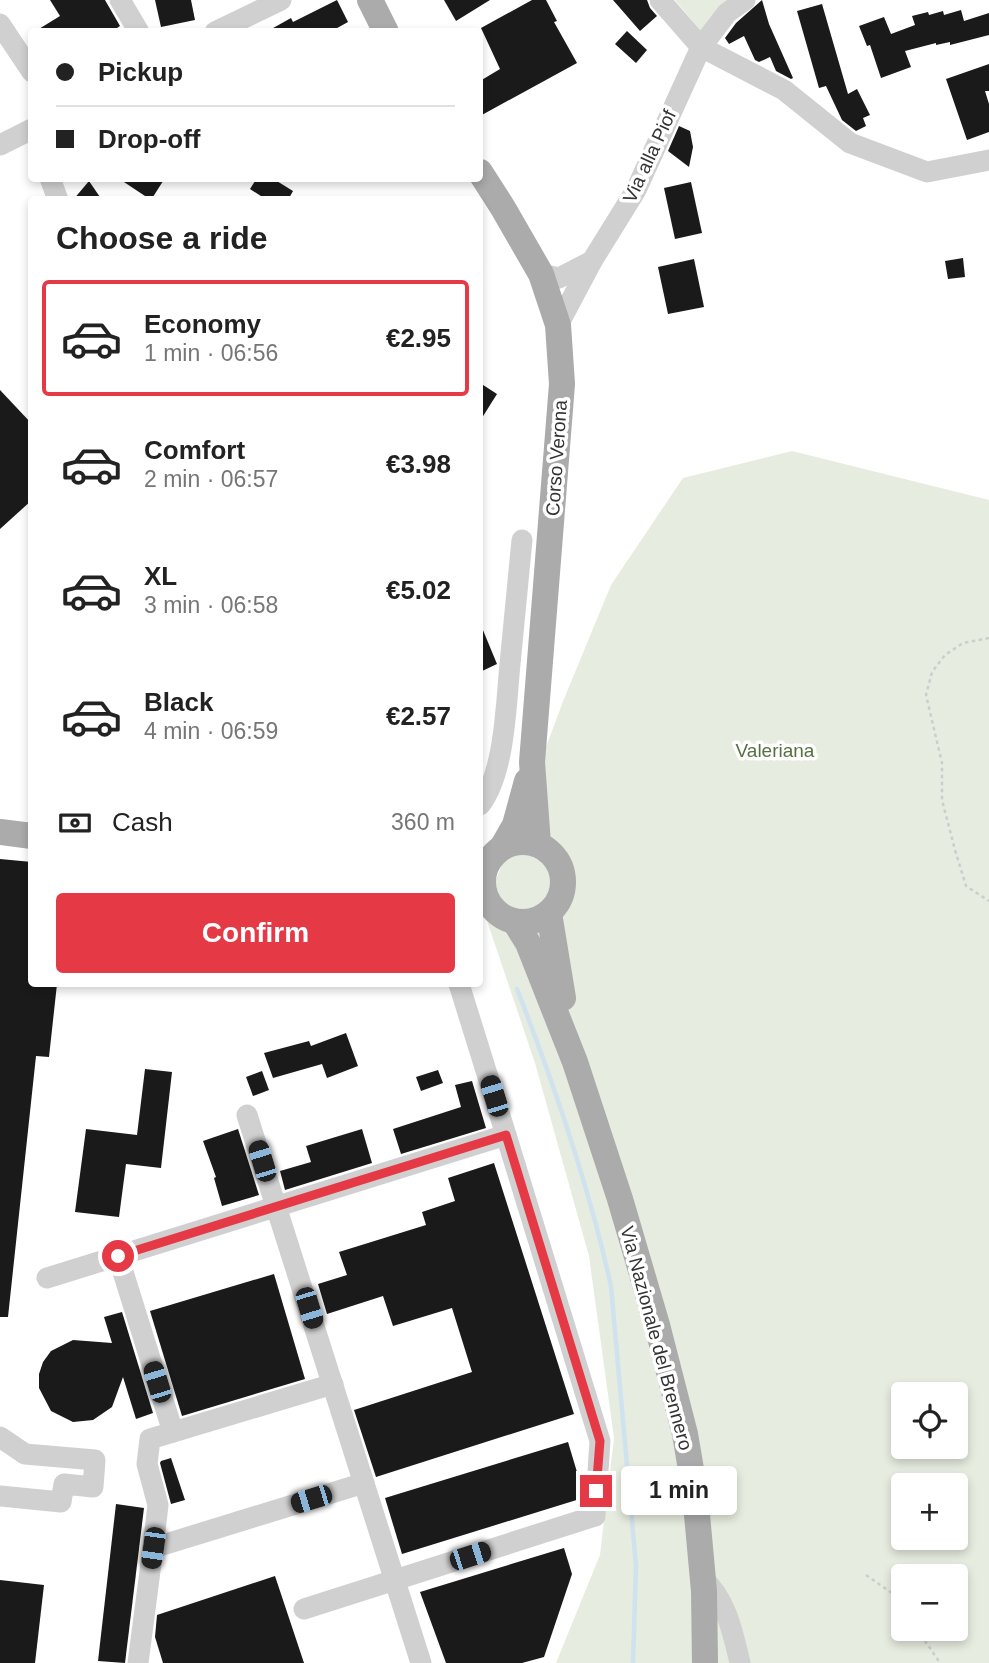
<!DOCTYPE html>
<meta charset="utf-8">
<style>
:root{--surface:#fff;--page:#f6f6f6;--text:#222;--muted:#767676;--line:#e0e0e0;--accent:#e63946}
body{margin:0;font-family:Helvetica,sans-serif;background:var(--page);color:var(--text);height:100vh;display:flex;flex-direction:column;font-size:26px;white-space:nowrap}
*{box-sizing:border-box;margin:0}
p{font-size:23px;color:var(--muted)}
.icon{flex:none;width:38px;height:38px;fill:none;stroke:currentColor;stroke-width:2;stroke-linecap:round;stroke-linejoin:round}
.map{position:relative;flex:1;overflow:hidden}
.sheet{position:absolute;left:28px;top:196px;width:455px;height:791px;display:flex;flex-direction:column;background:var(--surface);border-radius:7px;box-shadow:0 4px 10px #0003}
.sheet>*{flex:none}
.guide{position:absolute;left:28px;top:28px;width:455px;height:154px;border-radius:7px;box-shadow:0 4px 10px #0003;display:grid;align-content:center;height:154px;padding:0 28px;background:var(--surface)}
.tools{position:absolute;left:891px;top:1382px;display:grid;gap:14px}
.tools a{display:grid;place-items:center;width:77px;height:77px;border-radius:7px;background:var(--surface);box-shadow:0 4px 10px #0003;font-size:35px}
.end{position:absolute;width:32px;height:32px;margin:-16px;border:9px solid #e63946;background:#fff;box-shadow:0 0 0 4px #fff}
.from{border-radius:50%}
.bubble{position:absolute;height:49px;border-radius:7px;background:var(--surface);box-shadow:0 4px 10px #0003;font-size:23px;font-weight:700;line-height:49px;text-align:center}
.car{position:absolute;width:21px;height:42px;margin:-21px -10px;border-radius:9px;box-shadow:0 0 5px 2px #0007;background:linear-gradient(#222 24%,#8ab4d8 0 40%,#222 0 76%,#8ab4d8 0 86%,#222 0)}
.guide b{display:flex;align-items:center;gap:24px;height:66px;font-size:26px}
.guide b+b{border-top:2px solid var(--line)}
.guide i{width:18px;height:18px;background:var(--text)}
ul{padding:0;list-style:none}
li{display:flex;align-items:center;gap:21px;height:116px;margin:0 14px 10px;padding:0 14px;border:4px solid transparent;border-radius:7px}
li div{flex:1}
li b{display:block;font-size:26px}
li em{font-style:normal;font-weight:700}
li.active{border-color:var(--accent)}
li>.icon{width:63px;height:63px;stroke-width:1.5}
h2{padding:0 28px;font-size:32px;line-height:84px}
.pay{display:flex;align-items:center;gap:18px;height:77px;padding:0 28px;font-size:26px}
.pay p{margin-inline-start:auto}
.primary-button{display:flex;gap:14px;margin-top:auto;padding:14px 28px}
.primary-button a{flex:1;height:80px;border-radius:7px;background:var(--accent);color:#fff;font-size:28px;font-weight:700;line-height:80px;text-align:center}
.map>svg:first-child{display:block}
.green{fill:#e6ecdf;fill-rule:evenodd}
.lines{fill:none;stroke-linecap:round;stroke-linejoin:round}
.stream{stroke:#cfe2ee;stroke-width:4.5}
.building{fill:#1a1a1a}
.path{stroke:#cdcdcd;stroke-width:2.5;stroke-dasharray:3.5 3.5;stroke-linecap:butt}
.minor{stroke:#d0d0d0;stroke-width:21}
.major{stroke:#ababab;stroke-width:26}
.route{stroke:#e63946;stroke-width:9}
.labels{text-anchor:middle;stroke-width:7;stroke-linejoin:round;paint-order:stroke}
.street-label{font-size:19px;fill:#333;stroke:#fff}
.park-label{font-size:19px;fill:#56703f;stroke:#fff}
</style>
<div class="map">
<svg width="989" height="1663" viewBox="0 0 989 1663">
<rect width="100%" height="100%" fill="#fff"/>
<!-- green -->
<g class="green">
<path d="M675,0h64l-38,31z"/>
<path d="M792,451l197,49v1163h-433l44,-108 14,-117 -25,-182 -54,-193 -51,-151 80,-213 47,-114 72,-107zM903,1395h53v52h-53zM903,1486h53v52h-53zM903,1577h53v52h-53z"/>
</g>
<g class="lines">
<!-- stream -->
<path class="stream" d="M517,989c37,95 72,197 94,297l25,280 -3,97"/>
</g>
<!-- building -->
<g class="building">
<path d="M50,0h55l15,26 -9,6h-77l26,-16z"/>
<path d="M155,0h36l4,20 -34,7z"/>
<path d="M337,0l11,22 -18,10h-64l25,-14 2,4z"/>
<path d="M444,0h46l-34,21z"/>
<path d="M532,0h14l11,21 -3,1 23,41 -97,53v-35l20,-12 -19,-41z"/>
<path d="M613,0h34l3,8 7,8 -17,15z"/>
<path d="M762,0l7,24 24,54 -2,1 -15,-8 -6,-14 -11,5 -4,-2 -11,-24 -15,8 -4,-6 11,-15z"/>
<path d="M822,4l26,90 9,-5 13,26 -7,3 3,8 -10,5 -14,-11 -16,-34 -7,2 -22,-77z"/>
<path d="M961,10l3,11 25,-8v22l-39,10v-3l-14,3v-2l-31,8 6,16 -30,11 -11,-33 -3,1 -8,-20 25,-9 7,17 24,-9 -3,-9 16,-4 1,3 14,-4 1,4z"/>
<path d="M627,31l20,19 -11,13 -21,-19z"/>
<path d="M989,64v27h-4l4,13v28l-22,8 -21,-61z"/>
<path d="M679,126l11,5 3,16 -4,20 -21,-16z"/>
<path d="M118,178h47l-14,22z"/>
<path d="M257,178h15l21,13 -5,9h-21l-17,-11z"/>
<path d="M89,181l13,19h-29z"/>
<path d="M691,182l11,51 -27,6 -11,-51z"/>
<path d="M963,258l2,19 -17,2 -3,-18z"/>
<path d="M694,259l10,48 -36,7 -10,-47z"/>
<path d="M480,383l17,11 -17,27z"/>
<path d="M0,390l32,34v76l-32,29z"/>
<path d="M480,623l17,41 -17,8z"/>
<path d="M0,859l32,3v122h25l-8,73 -13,-1 -28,261h-8z"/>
<path d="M346,1033l12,33 -31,12 -5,-14 -49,14 -9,-25 45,-12 2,5z"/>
<path d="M145,1069l27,3 -11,96 -35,-4 -7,53 -44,-5 11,-83 51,6z"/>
<path d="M438,1070l5,13 -22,8 -5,-14z"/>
<path d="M262,1071l7,19 -16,6 -7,-19z"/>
<path d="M472,1081l14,47 -85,26 -8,-25 68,-22 -6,-22z"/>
<path d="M238,1129l21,66 -37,11 -8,-28 2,-1 -13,-36z"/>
<path d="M362,1129l10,34 -87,27 -5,-19 31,-9 -5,-16z"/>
<path d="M494,1163l80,251 -198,63 -22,-67 118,-38 -20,-64 -59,18 -10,-30 -56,18 -9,-30 29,-9 -8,-23 87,-27 -4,-13 33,-11 -7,-23z"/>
<path d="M274,1274l31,105 -123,37 -32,-105z"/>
<path d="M122,1312l31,101 -17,6 -13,-42 -11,30 -19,13 -20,2 -22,-11 -12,-23v-14l4,-12 8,-11 22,-11 39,3 -8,-26z"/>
<path d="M568,1442l15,50v6l-181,56 -17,-56z"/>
<path d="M171,1458l14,42 -14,4 -11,-41 1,-2z"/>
<path d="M116,1504l28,4 -19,155 -27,-2z"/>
<path d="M564,1548l8,26 -28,83 -22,6h-76l-26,-71z"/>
<path d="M275,1576l29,87h-141l-8,-26 2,-22z"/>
<path d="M0,1580l44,5 -9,78h-35z"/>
</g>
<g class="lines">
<!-- path -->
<g class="path">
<path d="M989,638l-26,5 -18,12 -13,17 -6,23 16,68v37l13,50 11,36 23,15"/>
<path d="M866,1575l26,18 11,16"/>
<path d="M917,1629l23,34"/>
</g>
<!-- minor -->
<g class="minor">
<path d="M120,0l19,32"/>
<path d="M660,0l41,47 83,43 66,53 77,29 62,-12"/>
<path d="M0,24l32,48"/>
<path d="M215,32l66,-32"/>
<path d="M0,145l32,-16"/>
<path d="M50,178l8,22"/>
<path d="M541,274l18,4 33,-17"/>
<path d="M558,325l34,-64 44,-71 65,-143 26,-34 18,-13"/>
<path d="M480,805c25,-32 26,-101 30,-141 4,-42 8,-83 12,-124"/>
<path d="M247,1115l174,548"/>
<path d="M118,1256l55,176"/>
<path d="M47,1278l459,-143 -47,-151"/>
<path d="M0,1437l25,17 70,6 -2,27 -29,-3 -3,18 -61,-6"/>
<path d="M153,1548l5,-43 -11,-41 3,-25 183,-55"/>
<path d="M702,1578c24,20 31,55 38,85"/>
<path d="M304,1609l291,-93 5,-75 -94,-306"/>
<path d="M138,1663l15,-115 211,-65"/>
</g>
<!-- major -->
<g class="major">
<path d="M370,0l16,32"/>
<path d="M480,172l23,36 38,66 17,51 4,59 -30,378 6,82"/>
<path d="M0,832l32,4"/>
<circle cx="523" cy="882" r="40"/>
<path d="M503,846l12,-21 12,-44"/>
<path d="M549,913l14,85"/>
<path d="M515,922l13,21 47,119 45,137 37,126 28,109 10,59 9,98 1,72"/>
</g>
</g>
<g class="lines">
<!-- route -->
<path class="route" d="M118,1256l388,-121 94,306 -4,50"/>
</g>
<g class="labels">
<!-- street labels -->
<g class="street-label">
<text transform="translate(649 156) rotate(-65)" y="7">Via alla Piof</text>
<text transform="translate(556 458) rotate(-86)" y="7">Corso Verona</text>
<text transform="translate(657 1338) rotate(75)" y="7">Via Nazionale del Brennero</text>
</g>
<!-- park labels -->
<g class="park-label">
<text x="775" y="757">Valeriana</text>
</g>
</g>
</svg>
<div class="tools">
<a><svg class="icon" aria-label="locate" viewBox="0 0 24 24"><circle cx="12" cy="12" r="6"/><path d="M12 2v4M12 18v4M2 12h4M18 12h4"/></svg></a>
<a>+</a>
<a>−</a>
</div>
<i class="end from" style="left:118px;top:1256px"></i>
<i class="end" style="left:596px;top:1491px"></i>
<div class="bubble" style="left:621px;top:1466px;width:116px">1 min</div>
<i class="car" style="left:494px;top:1096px;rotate:343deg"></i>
<i class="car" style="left:262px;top:1161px;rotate:343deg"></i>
<i class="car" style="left:309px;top:1308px;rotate:163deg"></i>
<i class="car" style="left:157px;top:1382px;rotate:343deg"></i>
<i class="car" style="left:311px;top:1499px;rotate:253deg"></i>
<i class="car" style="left:153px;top:1548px;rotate:188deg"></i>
<i class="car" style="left:470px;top:1556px;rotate:72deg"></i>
<div class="guide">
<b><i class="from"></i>Pickup</b>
<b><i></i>Drop-off</b>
</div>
<section class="sheet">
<h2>Choose a ride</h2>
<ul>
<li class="active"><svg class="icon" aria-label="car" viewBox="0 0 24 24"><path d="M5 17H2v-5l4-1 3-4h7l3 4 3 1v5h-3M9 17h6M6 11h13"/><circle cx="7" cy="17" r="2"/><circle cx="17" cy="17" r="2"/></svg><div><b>Economy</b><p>1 min · 06:56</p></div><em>€2.95</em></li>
<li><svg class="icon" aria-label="car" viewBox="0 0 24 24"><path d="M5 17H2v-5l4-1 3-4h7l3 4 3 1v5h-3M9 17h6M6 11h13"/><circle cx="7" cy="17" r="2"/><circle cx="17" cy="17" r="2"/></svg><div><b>Comfort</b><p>2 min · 06:57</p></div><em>€3.98</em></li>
<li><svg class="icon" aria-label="car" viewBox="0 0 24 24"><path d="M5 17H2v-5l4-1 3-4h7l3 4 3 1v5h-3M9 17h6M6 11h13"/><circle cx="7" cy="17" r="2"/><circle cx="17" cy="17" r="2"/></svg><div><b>XL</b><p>3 min · 06:58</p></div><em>€5.02</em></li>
<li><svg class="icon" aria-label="car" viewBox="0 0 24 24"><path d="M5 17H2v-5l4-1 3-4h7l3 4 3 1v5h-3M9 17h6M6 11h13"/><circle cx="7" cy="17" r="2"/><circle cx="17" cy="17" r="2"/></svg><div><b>Black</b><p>4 min · 06:59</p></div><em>€2.57</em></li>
</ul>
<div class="pay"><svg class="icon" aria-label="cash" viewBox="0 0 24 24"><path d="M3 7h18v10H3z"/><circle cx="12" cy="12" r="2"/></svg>Cash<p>360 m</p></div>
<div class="primary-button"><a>Confirm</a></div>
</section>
</div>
